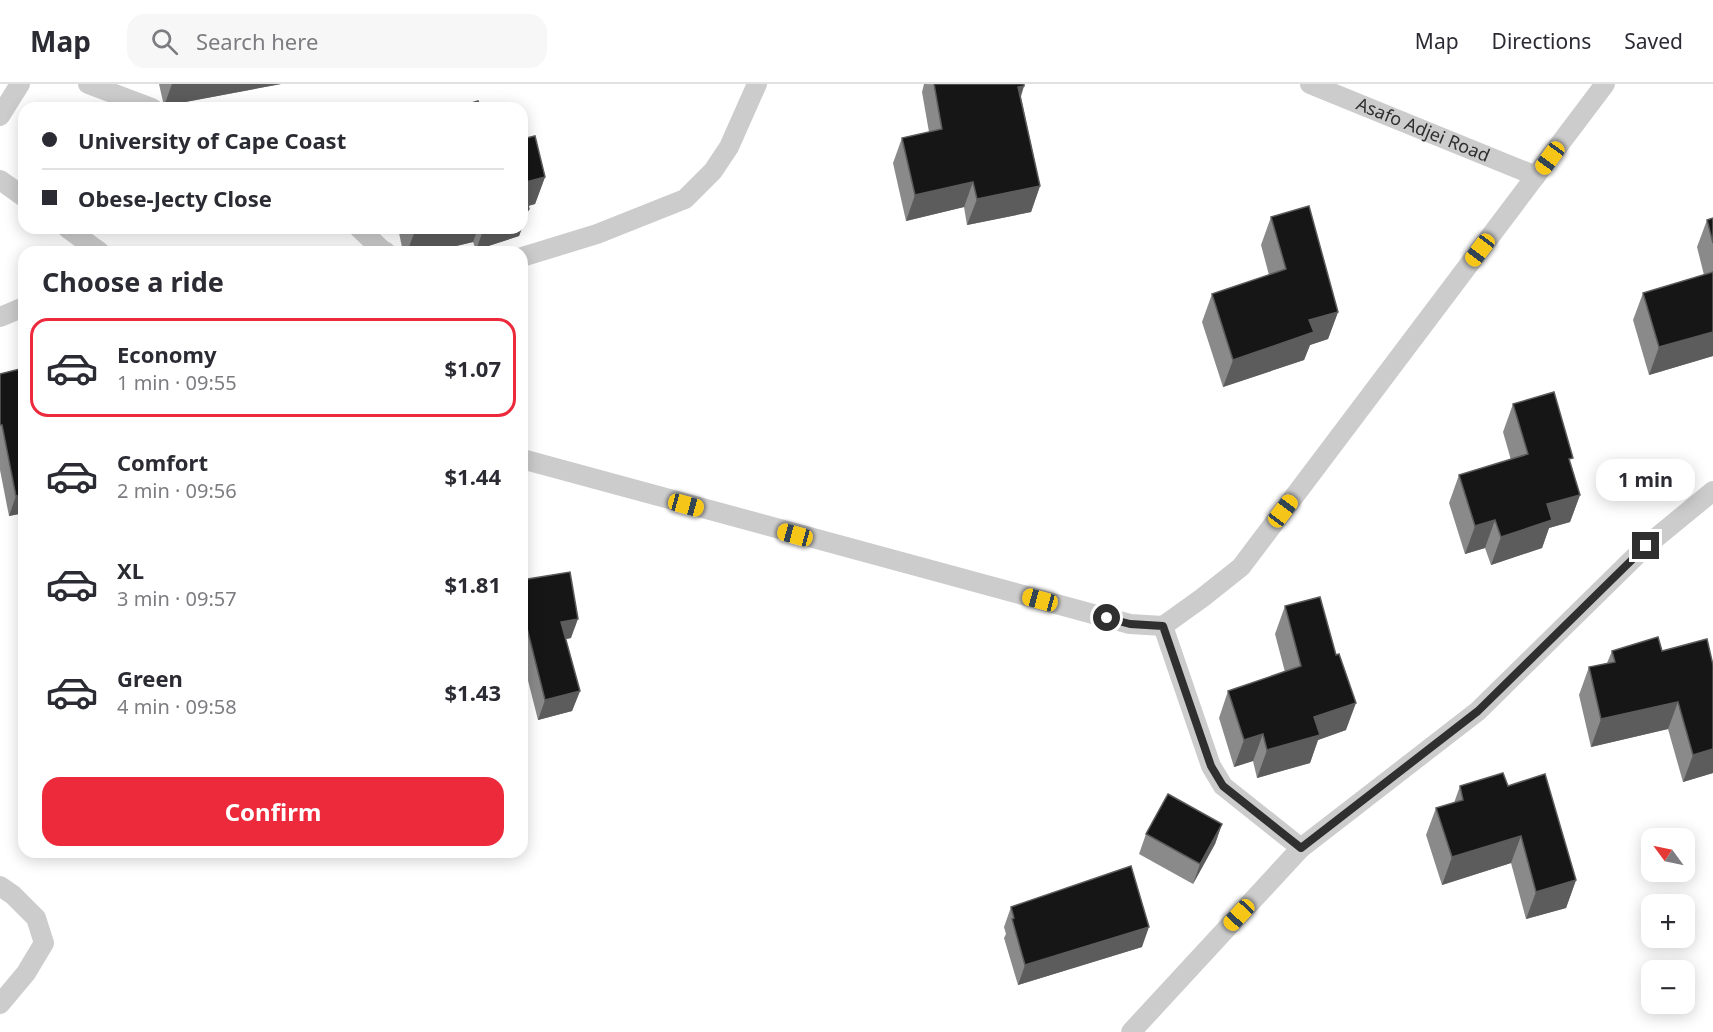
<!DOCTYPE html>
<meta charset="utf-8">
<style>
:root{--surface:#fff;--page:#f7f7f7;--text:#2b2b33;--muted:#7c7c81;--line:#e1e1e2;--accent:#ed2a3b}
body{margin:0;font-family:"Noto Sans",sans-serif;background:var(--page);color:var(--text);height:100vh;display:flex;flex-direction:column;font-size:22px;white-space:nowrap}
*{box-sizing:border-box;margin:0}
p{font-size:20px;color:var(--muted)}
.icon{flex:none;width:33px;height:33px;fill:none;stroke:currentColor;stroke-width:2;stroke-linecap:round;stroke-linejoin:round}
.map{position:relative;flex:1;overflow:hidden}
.drawer{position:absolute;left:18px;top:162px;width:510px;height:612px;display:flex;flex-direction:column;background:var(--surface);border-radius:18px;box-shadow:0 3px 15px #0003}
.drawer>*{flex:none}
.banner{position:absolute;left:18px;top:18px;width:510px;height:132px;border-radius:18px;box-shadow:0 3px 15px #0003;display:grid;align-content:center;height:132px;padding:0 24px;background:var(--surface)}
.needle{width:39px;rotate:303deg}
.controls{position:absolute;left:1641px;top:744px;display:grid;gap:12px}
.controls a{display:grid;place-items:center;width:54px;height:54px;border-radius:12px;background:var(--surface);box-shadow:0 3px 15px #0003;font-size:30px}
.end{position:absolute;width:27px;height:27px;margin:-14px;border:8px solid #2f2f2f;background:#fff;box-shadow:0 0 0 3px #fff}
.from{border-radius:50%}
.bubble{position:absolute;height:42px;border-radius:18px;background:var(--surface);box-shadow:0 3px 15px #0003;font-size:20px;font-weight:700;line-height:42px;text-align:center}
.car{position:absolute;width:18px;height:36px;margin:-18px -9px;border-radius:8px;box-shadow:0 0 4px 2px #0007;background:linear-gradient(#f5c518 24%,#345 0 40%,#f5c518 0 76%,#345 0 86%,#f5c518 0)}
.banner b{display:flex;align-items:center;gap:21px;height:57px;font-size:22px}
.banner b+b{border-top:2px solid var(--line)}
.banner i{width:15px;height:15px;background:var(--text)}
ul{padding:0;list-style:none}
li{display:flex;align-items:center;gap:18px;height:99px;margin:0 12px 9px;padding:0 12px;border:3px solid transparent;border-radius:18px}
li div{flex:1}
li b{display:block;font-size:22px}
li em{font-style:normal;font-weight:700}
li.on{border-color:var(--accent)}
li>.icon{width:54px;height:54px;stroke-width:1.5}
h2{padding:0 24px;font-size:27px;line-height:72px}
.primary-button{display:flex;gap:12px;margin-top:auto;padding:12px 24px}
.primary-button a{flex:1;height:69px;border-radius:18px;background:var(--accent);color:#fff;font-size:24px;font-weight:700;line-height:69px;text-align:center}
header{display:flex;align-items:center;gap:36px;box-sizing:border-box;height:84px;padding:0 30px;background:var(--surface);border-bottom:2px solid var(--line)}
header strong{font-size:28px}
nav{display:flex;gap:33px;margin-inline-start:auto;font-size:21px}
.search{width:420px;height:54px;background:var(--page);display:flex;align-items:center;gap:15px;box-sizing:border-box;padding:0 21px;border-radius:18px;color:var(--muted);font-size:22px}
.map>svg:first-child{display:block}
.lines{fill:none;stroke-linecap:round;stroke-linejoin:round}
.service{stroke:#ccc;stroke-width:20}
.wall{fill:#8a8a8a}
.shaded-wall{fill:#5c5c5c}
.building{fill:#161616;stroke:#5c5c5c;stroke-width:1.5}
.route{stroke:#2f2f2f;stroke-width:8}
.labels{text-anchor:middle;stroke-width:6;stroke-linejoin:round;paint-order:stroke}
.street-label{font-size:18px;fill:#2f2f2f;stroke:#fff}
</style>
<header>
<strong>Map</strong>
<div class="search"><svg class="icon" aria-label="search" viewBox="0 0 24 24"><circle cx="10" cy="10" r="6"/><path d="M15 15l6 6"/></svg>Search here</div>
<nav><a>Map</a><a>Directions</a><a>Saved</a></nav>
</header>
<div class="map">
<svg width="1713" height="948" viewBox="0 0 1713 948">
<rect width="100%" height="100%" fill="#fff"/>
<g class="lines">
<!-- service -->
<g class="service">
<path d="M88,0l64,24"/>
<path id="s1" d="M1310,0l226,92"/>
<path d="M0,32l20,-32"/>
<path d="M0,96l24,17"/>
<path d="M67,144l33,24"/>
<path d="M359,144l22,21 5,3"/>
<path d="M522,173l75,-23 88,-35 28,-28 16,-24 28,-63"/>
<path d="M0,233l24,-10"/>
<path d="M522,375l608,165 33,2 39,-28 39,-31 364,-483"/>
<path d="M1163,542l48,140 12,20 78,62"/>
<path d="M0,802l13,9 23,23 8,25 -18,30 -26,31"/>
<path d="M1131,948l170,-184 177,-137 168,-165 67,-55"/>
</g>
</g>
<!-- wall -->
<g class="wall">
<path d="M159,0h122l-117,22z"/>
<path d="M924,0l100,2 -3,11 19,89 -9,26 -64,13 -3,-18 -58,14 -13,-58 9,-25 27,-6 -7,-40z"/>
<path d="M522,55l23,38 -10,27 -6,2v3l-10,27 -43,14 -3,-8 -42,10h-28l-5,-24h124z"/>
<path d="M1271,133l67,95 -10,27 -18,6 -6,15 -81,27 -21,-65 10,-28 57,-19 -8,-30z"/>
<path d="M1713,134v138l-64,19 -16,-55 10,-27 61,-18 -7,-28 10,-27z"/>
<path d="M24,284v145l-15,3 -9,-46v-96z"/>
<path d="M1513,320l58,61 9,30 -10,27 -21,6 -7,20 -51,17 -6,-17 -20,6 -16,-51 10,-28 52,-15 -8,-28z"/>
<path d="M522,496l49,58 -5,1 14,52 -8,20 -34,9 -16,-63z"/>
<path d="M1285,522l61,124 -28,10 -8,23 -53,15 -4,-17 -19,6 -15,-49 9,-27 57,-19 -10,-38z"/>
<path d="M1612,567h50l51,14v108l-30,9 -15,-53 -77,18 -12,-52 10,-28 18,-4z"/>
<path d="M1460,702h48l68,94 -10,28 -40,11 -15,-56 -69,22 -16,-50 10,-27 18,-5z"/>
<path d="M1222,740l-7,20 -22,40 -54,-30 7,-20z"/>
<path d="M1011,823l131,40 -124,38 -14,-47 2,-4 -2,-7z"/>
</g>
<!-- shaded-wall -->
<g class="shaded-wall">
<path d="M172,0h109l-117,22z"/>
<path d="M1024,2l-9,25 3,-24z"/>
<path d="M545,93l-10,27 -13,3v-24z"/>
<path d="M973,98l-9,25 -58,14 9,-26z"/>
<path d="M1040,102l-9,26 -64,13 10,-26z"/>
<path d="M529,125l-10,27 -43,14 8,-22h38v-17z"/>
<path d="M427,144h51l-5,14 -42,10h-24l8,-21z"/>
<path d="M1338,228l-10,27 -18,6 -6,15 -81,27 10,-27 76,-40z"/>
<path d="M1713,248v24l-64,19 10,-28z"/>
<path d="M24,411v18l-15,3 7,-20z"/>
<path d="M1580,411l-10,27 -21,6 -7,20 -51,17 10,-28 46,-33z"/>
<path d="M1495,436l-10,28 -20,6 10,-28z"/>
<path d="M578,535l-7,19 -17,3 7,-19z"/>
<path d="M527,544l-5,13v-12z"/>
<path d="M580,607l-8,20 -34,9 7,-20z"/>
<path d="M1678,618l-10,27 -77,18 10,-28z"/>
<path d="M1356,619l-10,27 -28,10 -8,23 -53,15 10,-28 47,-33z"/>
<path d="M1263,650l-10,27 -19,6 10,-27z"/>
<path d="M1713,665v24l-30,9 10,-27z"/>
<path d="M1222,740l-7,20 -22,40 7,-20z"/>
<path d="M1521,752l-10,27 -69,22 10,-28z"/>
<path d="M1576,796l-10,28 -40,11 10,-27z"/>
<path d="M1149,843l-7,20 -124,38 7,-20z"/>
</g>
<!-- building -->
<g class="building">
<path d="M934,0h90v2l-6,1 22,99 -63,13 -4,-17 -58,13 -13,-57 40,-9z"/>
<path d="M478,17l2,7h-24z"/>
<path d="M535,52l10,41 -23,6 7,26 -7,2v-72z"/>
<path d="M1309,122l29,106 -29,8 5,12 -81,28 -21,-66 74,-25 -15,-52z"/>
<path d="M1713,134v25l-6,-23z"/>
<path d="M414,144h13l-12,3z"/>
<path d="M1713,188v60l-54,15 -16,-54z"/>
<path d="M24,284v127l-8,1 -14,-71h-2v-51z"/>
<path d="M1554,308l19,66 -4,1 11,36 -33,9 5,16 -51,17 -6,-17 -20,6 -16,-51 69,-21 -15,-50z"/>
<path d="M570,488l8,47 -17,3 19,69 -35,9 -18,-72 -5,1v-49z"/>
<path d="M1320,513l16,58 3,-1 17,49 -42,14 6,18 -53,15 -4,-16 -19,6 -16,-49 73,-25 -16,-60z"/>
<path d="M1658,553l4,14 45,-12 6,26v84l-20,6 -15,-53 -77,17 -12,-52 26,-5 -3,-11z"/>
<path d="M1503,689l5,13 37,-12 31,106 -40,12 -15,-56 -69,21 -16,-49 27,-8 -3,-14z"/>
<path d="M1168,710l54,30 -22,40 -54,-30z"/>
<path d="M1131,782l18,61 -124,38 -13,-46 2,-1 -3,-11z"/>
</g>
<g class="lines">
<!-- route -->
<path class="route" d="M1107,534l23,6 33,2 48,140 12,20 78,62 177,-137 168,-165"/>
</g>
<g class="labels">
<!-- street labels -->
<g class="street-label">
<text dy="6" stroke="none"><textPath href="#s1" startOffset="122">Asafo Adjei Road</textPath></text>
</g>
</g>
</svg>
<div class="controls">
<a><svg class="needle" viewBox="-14 -14 28 28"><path d="M0-13l5 13h-10z" fill="#e53935"/><path d="M0 13l5-13h-10z" fill="#7c7c81"/></svg></a>
<a>+</a>
<a>−</a>
</div>
<i class="end from" style="left:1107px;top:534px"></i>
<i class="end" style="left:1646px;top:462px"></i>
<div class="bubble" style="left:1596px;top:375px;width:99px">1 min</div>
<i class="car" style="left:1550px;top:74px;rotate:216deg"></i>
<i class="car" style="left:1480px;top:166px;rotate:217deg"></i>
<i class="car" style="left:686px;top:421px;rotate:105deg"></i>
<i class="car" style="left:1283px;top:427px;rotate:37deg"></i>
<i class="car" style="left:795px;top:451px;rotate:285deg"></i>
<i class="car" style="left:1040px;top:516px;rotate:285deg"></i>
<i class="car" style="left:1239px;top:831px;rotate:223deg"></i>
<div class="banner">
<b><i class="from"></i>University of Cape Coast</b>
<b><i></i>Obese-Jecty Close</b>
</div>
<section class="drawer">
<h2>Choose a ride</h2>
<ul>
<li class="on"><svg class="icon" aria-label="car" viewBox="0 0 24 24"><path d="M5 17H2v-5l4-1 3-4h7l3 4 3 1v5h-3M9 17h6M6 11h13"/><circle cx="7" cy="17" r="2"/><circle cx="17" cy="17" r="2"/></svg><div><b>Economy</b><p>1 min · 09:55</p></div><em>$1.07</em></li>
<li><svg class="icon" aria-label="car" viewBox="0 0 24 24"><path d="M5 17H2v-5l4-1 3-4h7l3 4 3 1v5h-3M9 17h6M6 11h13"/><circle cx="7" cy="17" r="2"/><circle cx="17" cy="17" r="2"/></svg><div><b>Comfort</b><p>2 min · 09:56</p></div><em>$1.44</em></li>
<li><svg class="icon" aria-label="car" viewBox="0 0 24 24"><path d="M5 17H2v-5l4-1 3-4h7l3 4 3 1v5h-3M9 17h6M6 11h13"/><circle cx="7" cy="17" r="2"/><circle cx="17" cy="17" r="2"/></svg><div><b>XL</b><p>3 min · 09:57</p></div><em>$1.81</em></li>
<li><svg class="icon" aria-label="car" viewBox="0 0 24 24"><path d="M5 17H2v-5l4-1 3-4h7l3 4 3 1v5h-3M9 17h6M6 11h13"/><circle cx="7" cy="17" r="2"/><circle cx="17" cy="17" r="2"/></svg><div><b>Green</b><p>4 min · 09:58</p></div><em>$1.43</em></li>
</ul>
<div class="primary-button"><a>Confirm</a></div>
</section>
</div>
